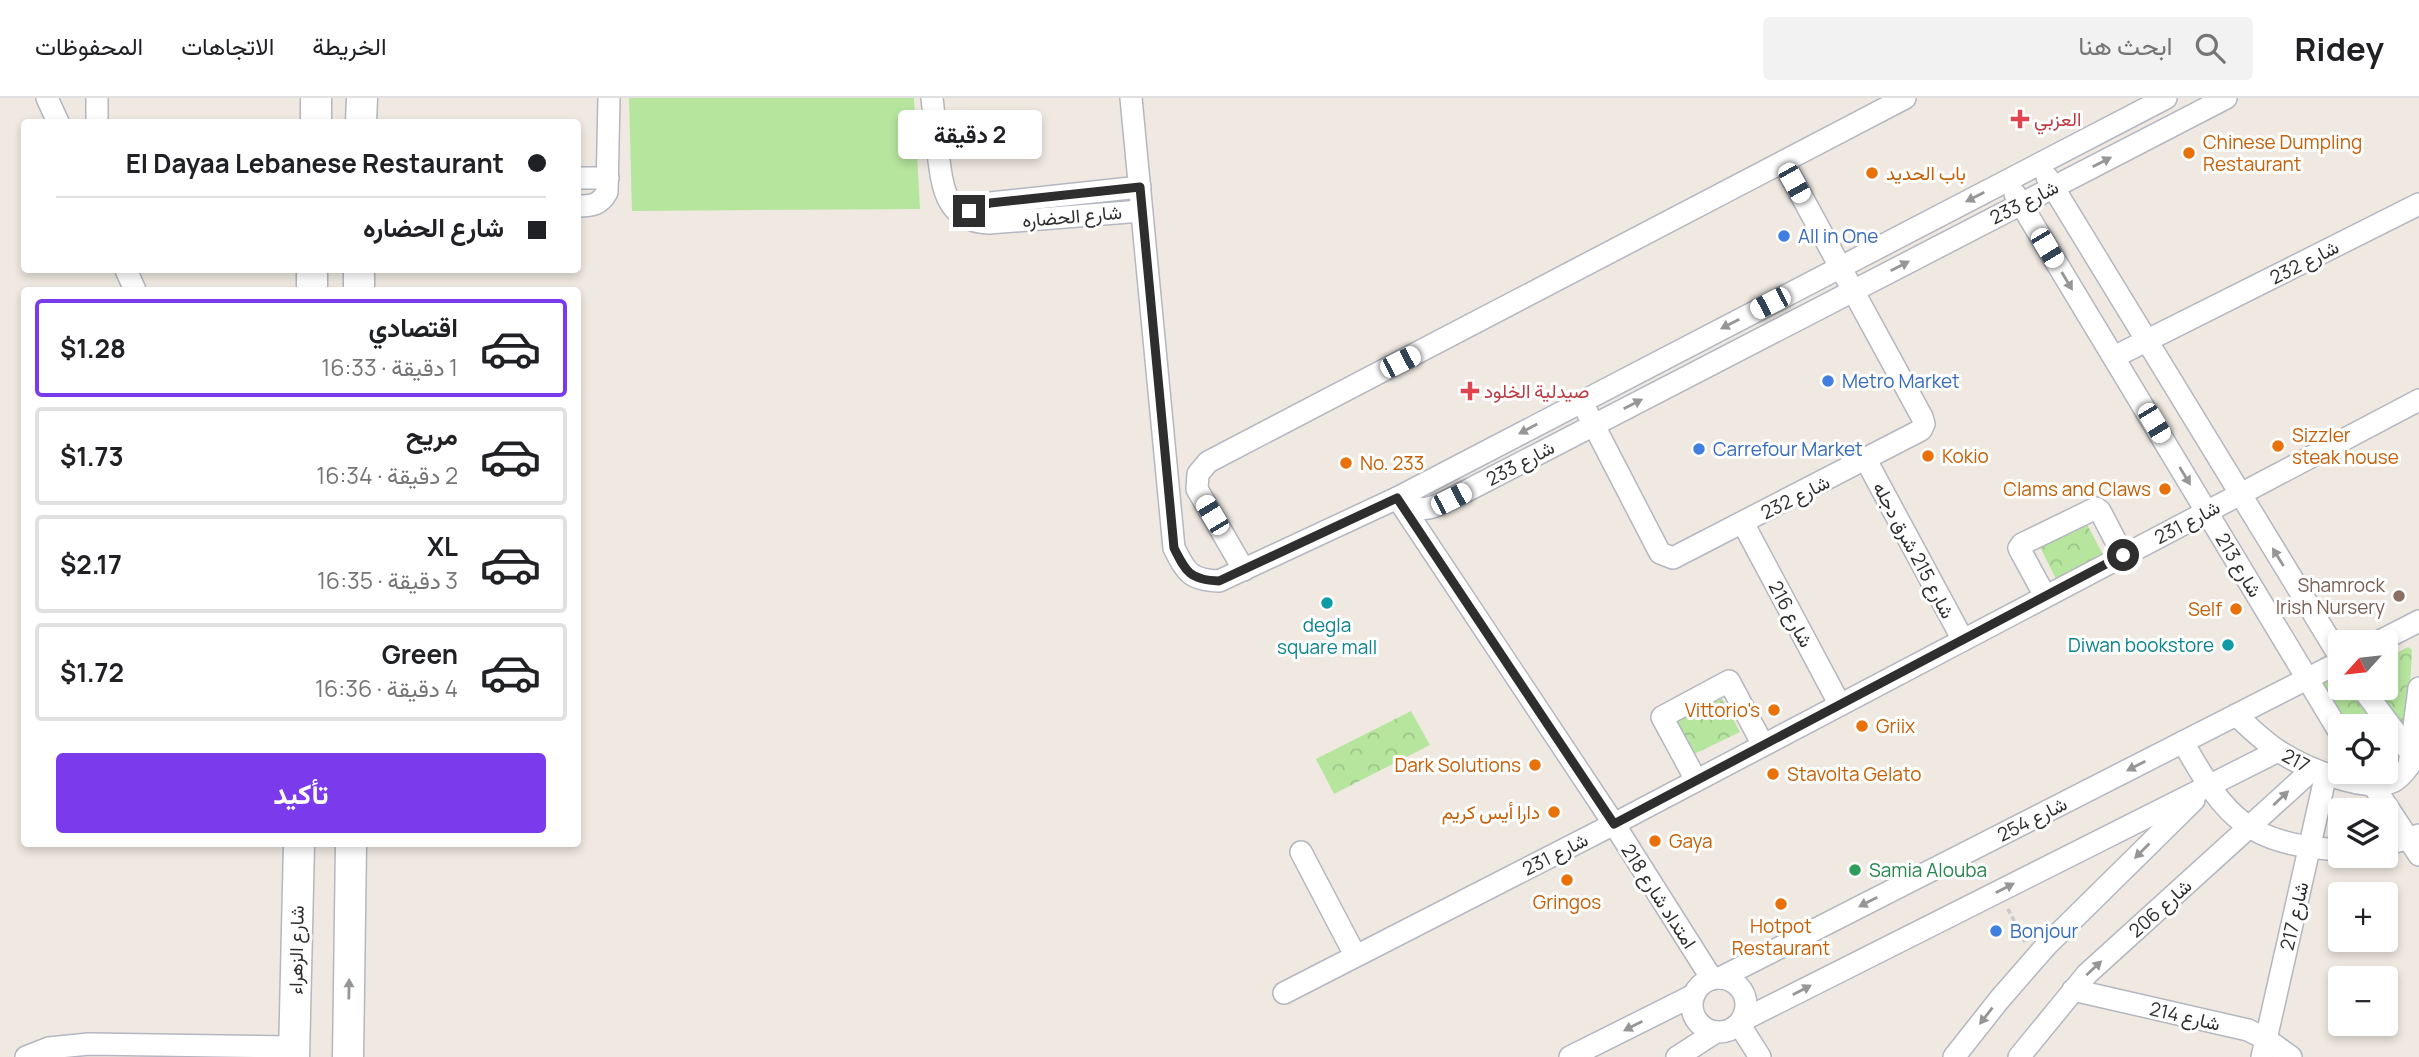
<!DOCTYPE html>
<html lang="ar">
<meta charset="utf-8">
<style>
:root{--surface:#fff;--page:#f2f2f2;--text:#202124;--muted:#757577;--line:#e0e0e0;--accent:#7c3aed}
body{margin:0;font-family:Manrope,Vazirmatn,sans-serif;background:var(--page);color:var(--text);direction:rtl;height:100vh;display:flex;flex-direction:column;font-size:26px;white-space:nowrap}
*{box-sizing:border-box;margin:0}
p{font-size:23px;color:var(--muted)}
.icon{flex:none;width:38px;height:38px;fill:none;stroke:currentColor;stroke-width:2;stroke-linecap:round;stroke-linejoin:round}
.map{position:relative;flex:1;overflow:hidden;direction:ltr}
.sheet{position:absolute;left:21px;top:189px;width:560px;height:560px;display:flex;flex-direction:column;background:var(--surface);border-radius:7px;box-shadow:0 4px 10px #0003;direction:rtl}
.sheet>*{flex:none}
.top-card{position:absolute;left:21px;top:21px;width:560px;height:154px;border-radius:7px;box-shadow:0 4px 10px #0003;direction:rtl;display:grid;align-content:center;height:154px;padding:0 35px;background:var(--surface)}
.needle{width:46px;rotate:243deg}
.tools{position:absolute;left:2328px;top:532px;display:grid;gap:14px}
.tools a{display:grid;place-items:center;width:70px;height:70px;border-radius:7px;background:var(--surface);box-shadow:0 4px 10px #0003;font-size:35px}
.end{position:absolute;width:32px;height:32px;margin:-16px;border:9px solid #2e2e2e;background:#fff;box-shadow:0 0 0 4px #fff}
.from{border-radius:50%}
.bubble{position:absolute;height:49px;border-radius:7px;background:var(--surface);box-shadow:0 4px 10px #0003;font-size:23px;font-weight:700;line-height:49px;text-align:center;direction:rtl}
.car{position:absolute;width:21px;height:42px;margin:-21px -10px;border-radius:9px;box-shadow:0 0 5px 2px #0007;background:linear-gradient(#fff 24%,#345 0 40%,#fff 0 76%,#345 0 86%,#fff 0)}
.top-card b{display:flex;align-items:center;gap:24px;height:66px;font-size:26px}
.top-card b+b{border-top:2px solid var(--line)}
.top-card i{width:18px;height:18px;background:var(--text)}
ul{padding:12px 0 0;list-style:none}
li{display:flex;align-items:center;gap:21px;height:98px;margin:0 14px 10px;padding:0 21px;border:4px solid var(--line);border-radius:7px}
li div{flex:1}
li b{display:block;font-size:26px}
li em{font-style:normal;font-weight:700}
li.on{border-color:var(--accent)}
li>.icon{width:63px;height:63px;stroke-width:1.5}
.action{display:flex;gap:14px;margin-top:auto;padding:14px 35px}
.action a{flex:1;height:80px;border-radius:7px;background:var(--accent);color:#fff;font-size:28px;font-weight:700;line-height:80px;text-align:center}
header{display:flex;align-items:center;gap:42px;box-sizing:border-box;height:98px;padding:0 35px;background:var(--surface);border-bottom:2px solid var(--line)}
header strong{font-size:33px}
nav{display:flex;gap:38px;margin-inline-start:auto;font-size:24px}
.search{width:490px;height:63px;background:var(--page);display:flex;align-items:center;gap:18px;box-sizing:border-box;padding:0 24px;border-radius:7px;color:var(--muted);font-size:26px}
.map>svg:first-child{display:block}
.grass{fill:#b6e59e}
.park{fill:url(#park-crowns)}
.lines{fill:none;stroke-linecap:round;stroke-linejoin:round}
.street-casing{stroke:#b4b7c1;stroke-width:24}
.secondary-casing{stroke:#b4b7c1;stroke-width:33}
.path{stroke:#c9c9c9;stroke-width:3.5;stroke-dasharray:5 3.5;stroke-linecap:butt}
.street{stroke:#fff;stroke-width:21}
.secondary{stroke:#fff;stroke-width:30}
.oneway{fill:#969696}
.route{stroke:#2e2e2e;stroke-width:9}
.health-dot{fill:#e0444e;stroke:#fff;stroke-width:2.5}
.food-dot{fill:#e8710a;stroke:#fff;stroke-width:2.5}
.shop-dot{fill:#3f7fe0;stroke:#fff;stroke-width:2.5}
.education-dot{fill:#8d6e63;stroke:#fff;stroke-width:2.5}
.culture-dot{fill:#0f9aa8;stroke:#fff;stroke-width:2.5}
.leisure-dot{fill:#2e9e5b;stroke:#fff;stroke-width:2.5}
.labels{text-anchor:middle;stroke-width:6;stroke-linejoin:round;paint-order:stroke}
.health-label{font-size:19px;fill:#be3a42;stroke:#fff;text-anchor:start}
.food-label{font-size:19px;fill:#c56008;stroke:#fff;text-anchor:start}
.street-label{font-size:19px;fill:#2e2e2e;stroke:#fff}
.shop-label{font-size:19px;fill:#366cbe;stroke:#fff;text-anchor:start}
.education-label{font-size:19px;fill:#785e54;stroke:#fff;text-anchor:end}
.culture-label{font-size:19px;fill:#0d838f;stroke:#fff}
.leisure-label{font-size:19px;fill:#27864d;stroke:#fff;text-anchor:start}
</style>
<header>
<strong>Ridey</strong>
<div class="search"><svg class="icon" aria-label="search" viewBox="0 0 24 24"><circle cx="10" cy="10" r="6"/><path d="M15 15l6 6"/></svg>ابحث هنا</div>
<nav><a>الخريطة</a><a>الاتجاهات</a><a>المحفوظات</a></nav>
</header>
<div class="map">
<svg width="2419" height="959" viewBox="0 0 2419 959">
<defs>
<pattern id="park-crowns" width="20" height="18" patternUnits="userSpaceOnUse" patternTransform="scale(1.75)"><rect width="20" height="18" fill="#b6e59e"/><path d="M2 6a3 3 0 1 1 6 0M12 15a3 3 0 1 1 6 0" fill="none" stroke="#9dc588"/></pattern>
</defs>
<rect width="100%" height="100%" fill="#efe9e1"/>
<!-- grass -->
<path class="grass" d="M629,0h285l6,111 -288,2z"/>
<!-- park -->
<g class="park">
<path d="M2084,421l21,39 -47,25 -20,-40z"/>
<path d="M2408,549l4,3 -5,91 -35,-53h13v-29z"/>
<path d="M2340,572v18h15l28,38h-41l-25,-42z"/>
<path d="M1718,594l22,40 -48,23 -20,-39z"/>
<path d="M1411,613l19,34 -96,49 -18,-35z"/>
</g>
<g class="lines">
<!-- street casing -->
<g class="street-casing">
<g id="street">
<path d="M47,0l11,24"/>
<path d="M932,0c2,18 4,36 6,54 4,35 8,70 51,71l152,-12"/>
<path d="M1131,0l43,450c12,24 16,32 45,33l178,-83 769,-400"/>
<path d="M97,24v-24"/>
<path d="M2047,79l293,480"/>
<path d="M578,80h30"/>
<path d="M2015,96l325,539"/>
<path d="M578,108c14,0 22,-1 29,-14l2,-94"/>
<path d="M963,118l12,-8 15,-5 150,-16"/>
<path d="M126,172l9,20"/>
<path d="M2114,259l305,-153"/>
<path d="M1587,314l73,141 13,5 248,-128 3,-6 -2,-7 -139,-255"/>
<path d="M1866,362l97,180"/>
<path d="M1397,400c24,15 29,13 54,1l775,-401"/>
<path d="M1400,404l214,322 98,155"/>
<path d="M1743,425l97,182"/>
<path d="M1244,472l-47,-81 1,-15 10,-12 697,-364"/>
<path d="M2045,498l-24,-44 -2,-4 3,-4 74,-36 4,3 23,44"/>
<path d="M2378,544l41,-21"/>
<path d="M2362,590l54,72"/>
<path d="M2236,617c13,12 26,25 41,35 24,16 89,45 117,31 6,-3 10,-9 15,-15l10,-78"/>
<path d="M2183,644c43,77 65,102 157,108"/>
<path d="M2367,678l52,79"/>
<path d="M1696,682l-34,-63 67,-36 34,64"/>
<path d="M2385,747l34,-10"/>
<path d="M1301,754l54,103"/>
<path d="M1720,880l620,-316"/>
<circle cx="1719" cy="907" r="27"/>
<path d="M2073,892l175,40 18,9 25,18"/>
<path d="M1284,895l330,-169 805,-424"/>
<path d="M1741,923l537,-270"/>
<path d="M1739,926l21,33"/>
<path d="M26,959l23,-9 40,-4 205,3"/>
<path d="M1570,959l124,-62"/>
<path d="M1677,959l39,-25"/>
<path d="M1954,959l45,-57 47,-54 148,-146"/>
<path d="M2019,959l68,-83 226,-205"/>
<path d="M2262,959l64,-283"/>
</g>
</g>
<!-- secondary casing -->
<g class="secondary-casing">
<g id="secondary">
<path d="M316,24v-24"/>
<path d="M361,24l1,-24"/>
<path d="M312,192v-20"/>
<path d="M359,192v-20"/>
<path d="M294,959l5,-213"/>
<path d="M348,959l3,-213"/>
</g>
</g>
<!-- path -->
<path class="path" d="M2008,811l17,33"/>
<!-- street -->
<use href="#street" class="street"/>
<!-- secondary -->
<use href="#secondary" class="secondary"/>
</g>
<!-- one-way arrows -->
<defs><path id="oneway-solid" d="M-6-.8H1V-3.2L6.5 0L1 3.2V.8H-6Z" transform="scale(1.75)"/></defs>
<g class="oneway">
<use href="#oneway-solid" transform="translate(2102 64) rotate(-27)"/>
<use href="#oneway-solid" transform="translate(1975 99) rotate(153)"/>
<use href="#oneway-solid" transform="translate(1900 168) rotate(-27)"/>
<use href="#oneway-solid" transform="translate(2067 183) rotate(59)"/>
<use href="#oneway-solid" transform="translate(1730 226) rotate(153)"/>
<use href="#oneway-solid" transform="translate(1633 306) rotate(-27)"/>
<use href="#oneway-solid" transform="translate(1528 331) rotate(152)"/>
<use href="#oneway-solid" transform="translate(2185 378) rotate(59)"/>
<use href="#oneway-solid" transform="translate(2278 459) rotate(-122)"/>
<use href="#oneway-solid" transform="translate(2136 668) rotate(153)"/>
<use href="#oneway-solid" transform="translate(2281 700) rotate(-43)"/>
<use href="#oneway-solid" transform="translate(2142 753) rotate(135)"/>
<use href="#oneway-solid" transform="translate(2005 790) rotate(-27)"/>
<use href="#oneway-solid" transform="translate(1868 804) rotate(153)"/>
<use href="#oneway-solid" transform="translate(2094 870) rotate(-43)"/>
<use href="#oneway-solid" transform="translate(349 891) rotate(-89)"/>
<use href="#oneway-solid" transform="translate(1802 892) rotate(-27)"/>
<use href="#oneway-solid" transform="translate(1986 918) rotate(128)"/>
<use href="#oneway-solid" transform="translate(1633 928) rotate(153)"/>
</g>
<g class="lines">
<!-- route -->
<path class="route" d="M969,113l21,-8 150,-16 34,361c12,24 16,32 45,33l178,-83 217,326 509,-269"/>
</g>
<!-- markers -->
<g class="health-dot">
<path d="M2016.5 10.5h7v7h7v7h-7v7h-7v-7h-7v-7h7z"/>
<path d="M1466.5 282.5h7v7h7v7h-7v7h-7v-7h-7v-7h7z"/>
</g>
<g class="food-dot">
<circle cx="2189" cy="55" r="7"/>
<circle cx="1872" cy="75" r="7"/>
<circle cx="2278" cy="348" r="7"/>
<circle cx="1928" cy="358" r="7"/>
<circle cx="1346" cy="365" r="7"/>
<circle cx="2165" cy="391" r="7"/>
<circle cx="2236" cy="511" r="7"/>
<circle cx="1774" cy="612" r="7"/>
<circle cx="1862" cy="628" r="7"/>
<circle cx="1535" cy="667" r="7"/>
<circle cx="1773" cy="676" r="7"/>
<circle cx="1554" cy="714" r="7"/>
<circle cx="1655" cy="743" r="7"/>
<circle cx="1567" cy="782" r="7"/>
<circle cx="1781" cy="806" r="7"/>
</g>
<g class="shop-dot">
<circle cx="1784" cy="138" r="7"/>
<circle cx="1828" cy="283" r="7"/>
<circle cx="1699" cy="351" r="7"/>
<circle cx="1996" cy="833" r="7"/>
</g>
<circle class="education-dot" cx="2399" cy="498" r="7"/>
<g class="culture-dot">
<circle cx="1327" cy="505" r="7"/>
<circle cx="2228" cy="547" r="7"/>
</g>
<circle class="leisure-dot" cx="1855" cy="772" r="7"/>
<g class="labels">
<!-- health labels -->
<g class="health-label">
<text x="2034" y="28">العزبي</text>
<text x="1484" y="300">صيدلية الخلود</text>
</g>
<!-- food labels -->
<g class="food-label">
<text x="2203" y="51">Chinese Dumpling<tspan x="2203" dy="22">Restaurant</tspan></text>
<text x="1886" y="82">باب الحديد</text>
<text x="2292" y="344">Sizzler<tspan x="2292" dy="22">steak house</tspan></text>
<text x="1942" y="365">Kokio</text>
<text x="1360" y="372">No. 233</text>
<text x="2151" y="398" text-anchor="end">Clams and Claws</text>
<text x="2222" y="518" text-anchor="end">Self</text>
<text x="1760" y="619" text-anchor="end">Vittorio's</text>
<text x="1876" y="635">Griix</text>
<text x="1521" y="674" text-anchor="end">Dark Solutions</text>
<text x="1787" y="683">Stavolta Gelato</text>
<text x="1540" y="721" text-anchor="end">دارا أيس كريم</text>
<text x="1669" y="750">Gaya</text>
<text x="1567" y="811" text-anchor="middle">Gringos</text>
<text x="1781" y="835" text-anchor="middle">Hotpot<tspan x="1781" dy="22">Restaurant</tspan></text>
</g>
<!-- street labels -->
<g class="street-label">
<text transform="translate(2024 104) rotate(-27)" y="7">شارع 233</text>
<text transform="translate(1072 118) rotate(-5)" y="7">شارع الحضاره</text>
<text transform="translate(2304 164) rotate(-27)" y="7">شارع 232</text>
<text transform="translate(1520 365) rotate(-28)" y="7">شارع 233</text>
<text transform="translate(1795 399) rotate(-27)" y="7">شارع 232</text>
<text transform="translate(2187 424) rotate(-28)" y="7">شارع 231</text>
<text transform="translate(1914 452) rotate(62)" y="7">شارع 215 شرق دجله</text>
<text transform="translate(2239 467) rotate(59)" y="7">شارع 213</text>
<text transform="translate(1791 516) rotate(62)" y="7">شارع 216</text>
<text transform="translate(2296 662) rotate(28)" y="7">217</text>
<text transform="translate(2032 721) rotate(-27)" y="7">شارع 254</text>
<text transform="translate(1555 756) rotate(-27)" y="7">شارع 231</text>
<text transform="translate(1659 798) rotate(57)" y="7">امتداد شارع 218</text>
<text transform="translate(2160 810) rotate(-42)" y="7">شارع 206</text>
<text transform="translate(2294 818) rotate(-77)" y="7">شارع 217</text>
<text transform="translate(296 852) rotate(-89)" y="7">شارع الزهراء</text>
<text transform="translate(2185 918) rotate(13)" y="7">شارع 214</text>
</g>
<!-- shop labels -->
<g class="shop-label">
<text x="1798" y="145">All in One</text>
<text x="1842" y="290">Metro Market</text>
<text x="1713" y="358">Carrefour Market</text>
<text x="2010" y="840">Bonjour</text>
</g>
<!-- education labels -->
<g class="education-label">
<text x="2385" y="494">Shamrock<tspan x="2385" dy="22">Irish Nursery</tspan></text>
</g>
<!-- culture labels -->
<g class="culture-label">
<text x="1327" y="534">degla<tspan x="1327" dy="22">square mall</tspan></text>
<text x="2214" y="554" text-anchor="end">Diwan bookstore</text>
</g>
<!-- leisure labels -->
<g class="leisure-label">
<text x="1869" y="779">Samia Alouba</text>
</g>
</g>
</svg>
<div class="tools">
<a><svg class="needle" viewBox="-14 -14 28 28"><path d="M0-13l5 13h-10z" fill="#e53935"/><path d="M0 13l5-13h-10z" fill="#757577"/></svg></a>
<a><svg class="icon" aria-label="locate" viewBox="0 0 24 24"><circle cx="12" cy="12" r="6"/><path d="M12 2v4M12 18v4M2 12h4M18 12h4"/></svg></a>
<a><svg class="icon" aria-label="layers" viewBox="0 0 24 24"><path d="M12 4l9 5-9 5-9-5zM3 14l9 5 9-5"/></svg></a>
<a>+</a>
<a>−</a>
</div>
<i class="end from" style="left:2123px;top:457px"></i>
<i class="end" style="left:969px;top:113px"></i>
<div class="bubble" style="left:898px;top:12px;width:144px">2 دقيقة</div>
<i class="car" style="left:1794px;top:85px;rotate:151deg"></i>
<i class="car" style="left:2047px;top:150px;rotate:149deg"></i>
<i class="car" style="left:1770px;top:205px;rotate:243deg"></i>
<i class="car" style="left:1400px;top:264px;rotate:63deg"></i>
<i class="car" style="left:2154px;top:325px;rotate:149deg"></i>
<i class="car" style="left:1451px;top:401px;rotate:63deg"></i>
<i class="car" style="left:1212px;top:417px;rotate:329deg"></i>
<div class="top-card">
<b><i class="from"></i>El Dayaa Lebanese Restaurant</b>
<b><i></i>شارع الحضاره</b>
</div>
<section class="sheet">
<ul>
<li class="on"><svg class="icon" aria-label="car" viewBox="0 0 24 24"><path d="M5 17H2v-5l4-1 3-4h7l3 4 3 1v5h-3M9 17h6M6 11h13"/><circle cx="7" cy="17" r="2"/><circle cx="17" cy="17" r="2"/></svg><div><b>اقتصادي</b><p>1 دقيقة · 16:33</p></div><em>$1.28</em></li>
<li><svg class="icon" aria-label="car" viewBox="0 0 24 24"><path d="M5 17H2v-5l4-1 3-4h7l3 4 3 1v5h-3M9 17h6M6 11h13"/><circle cx="7" cy="17" r="2"/><circle cx="17" cy="17" r="2"/></svg><div><b>مريح</b><p>2 دقيقة · 16:34</p></div><em>$1.73</em></li>
<li><svg class="icon" aria-label="car" viewBox="0 0 24 24"><path d="M5 17H2v-5l4-1 3-4h7l3 4 3 1v5h-3M9 17h6M6 11h13"/><circle cx="7" cy="17" r="2"/><circle cx="17" cy="17" r="2"/></svg><div><b>XL</b><p>3 دقيقة · 16:35</p></div><em>$2.17</em></li>
<li><svg class="icon" aria-label="car" viewBox="0 0 24 24"><path d="M5 17H2v-5l4-1 3-4h7l3 4 3 1v5h-3M9 17h6M6 11h13"/><circle cx="7" cy="17" r="2"/><circle cx="17" cy="17" r="2"/></svg><div><b>Green</b><p>4 دقيقة · 16:36</p></div><em>$1.72</em></li>
</ul>
<div class="action"><a>تأكيد</a></div>
</section>
</div>
